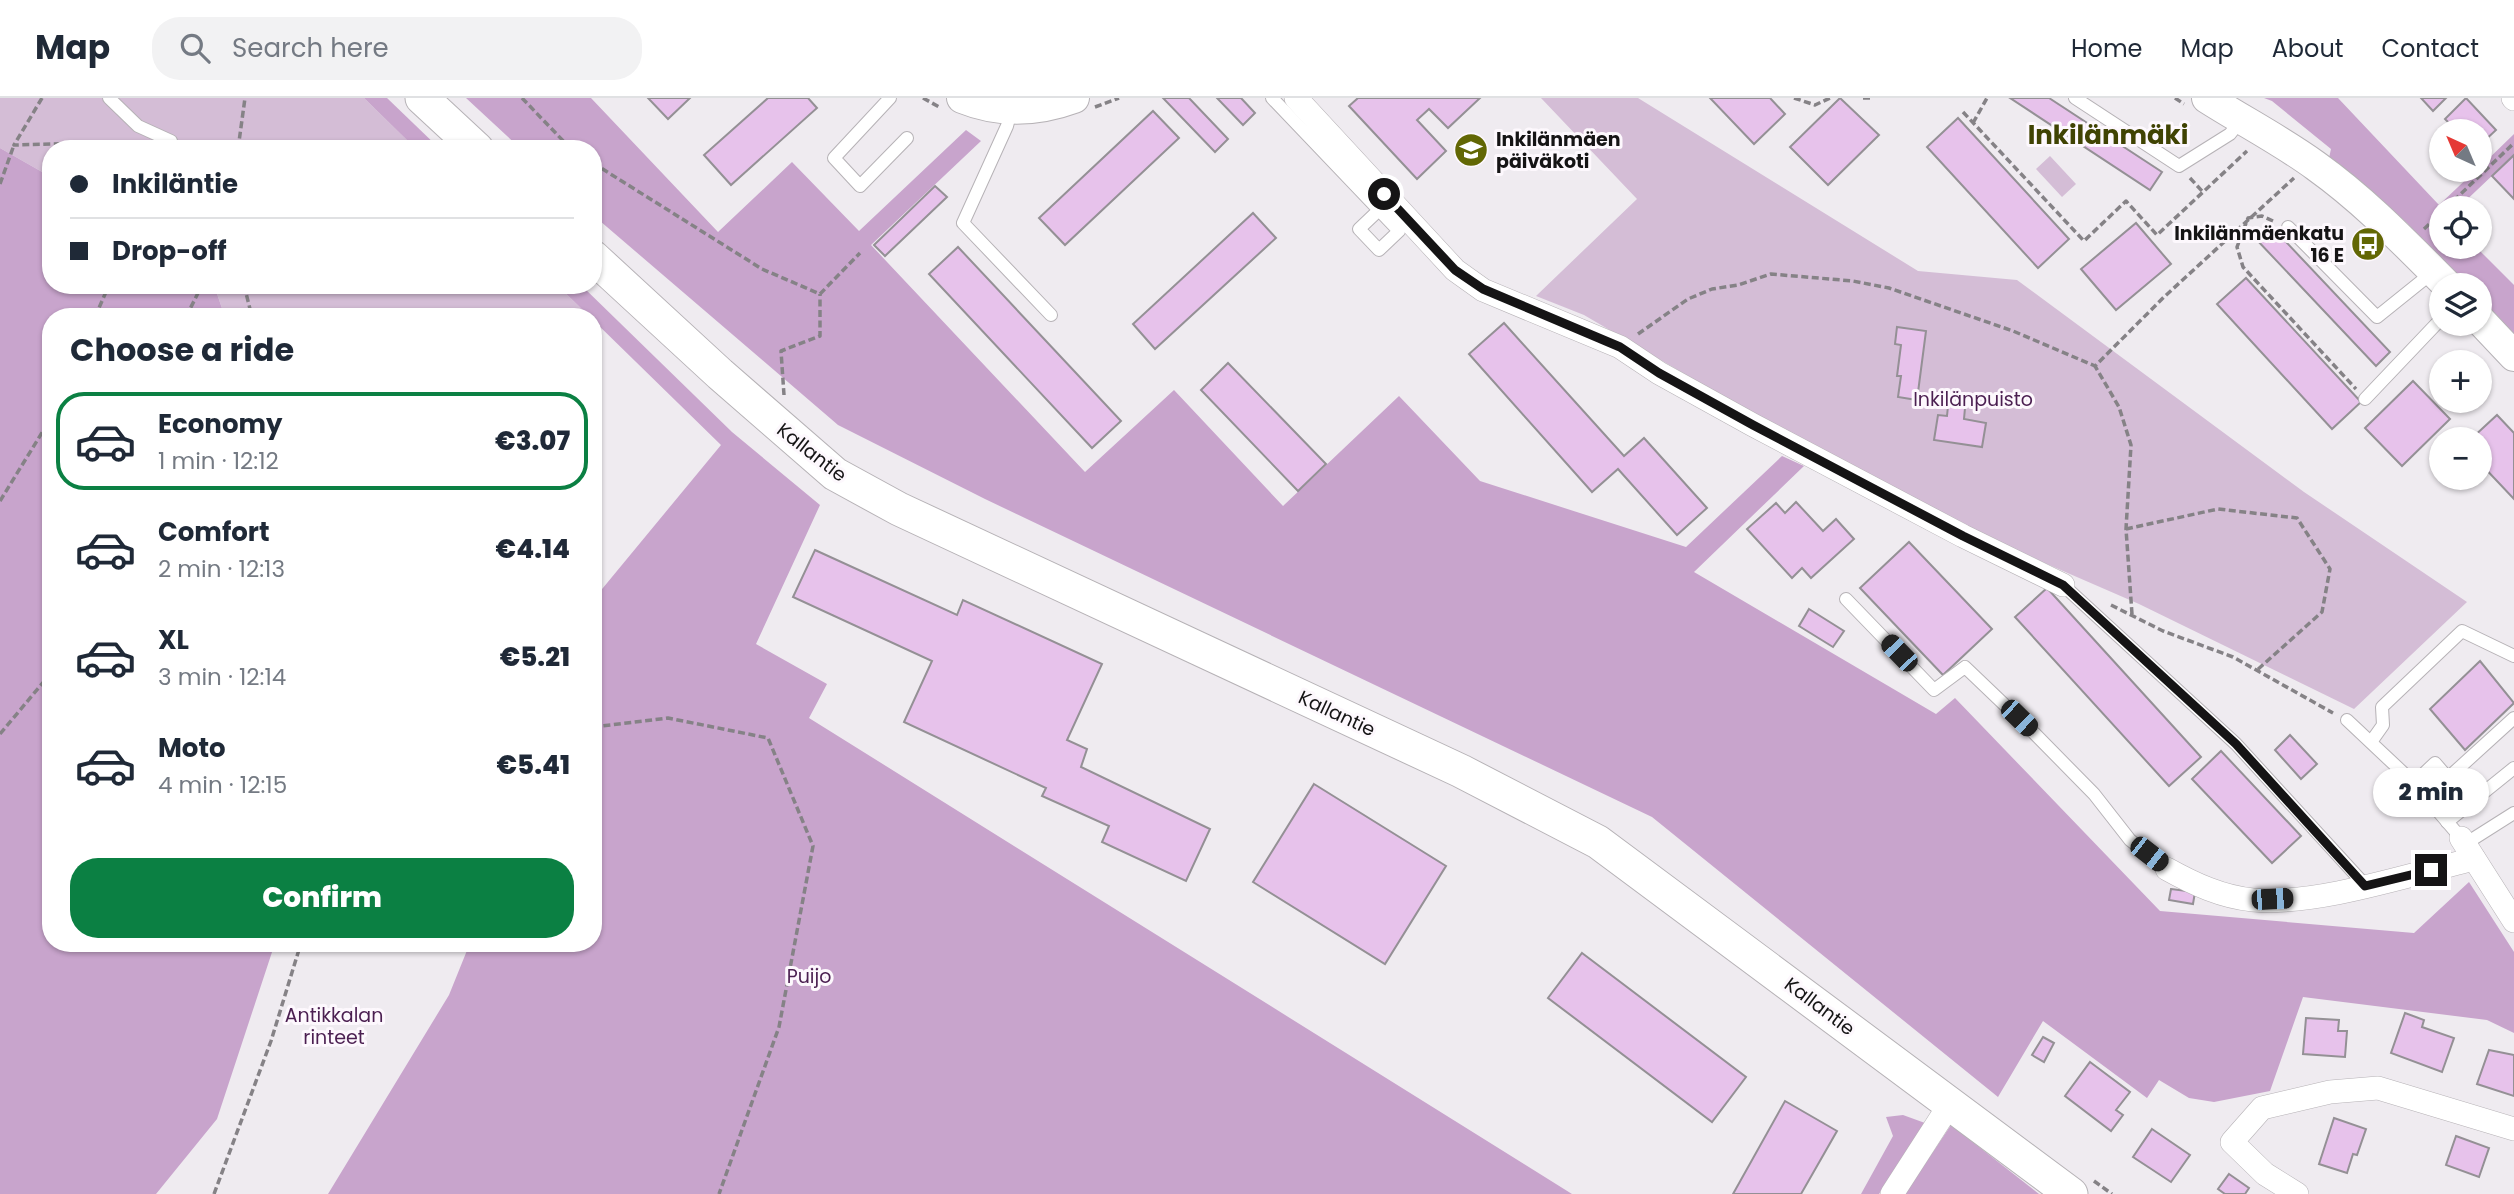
<!DOCTYPE html>
<meta charset="utf-8">
<style>
:root{--surface:#fff;--page:#f2f2f3;--text:#1f2937;--muted:#747a83;--line:#e0e1e3;--accent:#0b8043}
body{margin:0;font-family:Poppins,sans-serif;background:var(--page);color:var(--text);height:100vh;display:flex;flex-direction:column;font-size:26px;white-space:nowrap}
*{box-sizing:border-box;margin:0}
p{font-size:23px;color:var(--muted)}
.icon{flex:none;width:38px;height:38px;fill:none;stroke:currentColor;stroke-width:2;stroke-linecap:round;stroke-linejoin:round}
.map{position:relative;flex:1;overflow:hidden}
.sheet{position:absolute;left:42px;top:210px;width:560px;height:644px;display:flex;flex-direction:column;background:var(--surface);border-radius:28px;box-shadow:0 2px 5px #0004}
.sheet>*{flex:none}
.banner{position:absolute;left:42px;top:42px;width:560px;height:154px;border-radius:28px;box-shadow:0 2px 5px #0004;display:grid;align-content:center;height:154px;padding:0 28px;background:var(--surface)}
.needle{width:46px;rotate:316deg}
.tools{position:absolute;left:2429px;top:21px;display:grid;gap:14px}
.tools a{display:grid;place-items:center;width:63px;height:63px;border-radius:50%;background:var(--surface);box-shadow:0 2px 5px #0004;font-size:35px}
.end{position:absolute;width:32px;height:32px;margin:-16px;border:9px solid #151415;background:#fff;box-shadow:0 0 0 4px #fff}
.from{border-radius:50%}
.bubble{position:absolute;height:49px;border-radius:24px;background:var(--surface);box-shadow:0 2px 5px #0004;font-size:23px;font-weight:800;line-height:49px;text-align:center}
.car{position:absolute;width:21px;height:42px;margin:-21px -10px;border-radius:9px;box-shadow:0 0 5px 2px #0007;background:linear-gradient(#222 24%,#8ab4d8 0 40%,#222 0 76%,#8ab4d8 0 86%,#222 0)}
.banner b{display:flex;align-items:center;gap:24px;height:66px;font-size:26px}
.banner b+b{border-top:2px solid var(--line)}
.banner i{width:18px;height:18px;background:var(--text)}
ul{padding:0;list-style:none}
li{display:flex;align-items:center;gap:21px;height:98px;margin:0 14px 10px;padding:0 14px;border:4px solid transparent;border-radius:28px}
li div{flex:1}
li b{display:block;font-size:26px}
li em{font-style:normal;font-weight:800}
li.selected{border-color:var(--accent)}
li>.icon{width:63px;height:63px;stroke-width:1.5}
h2{padding:0 28px;font-size:32px;line-height:84px}
.button{display:flex;gap:14px;margin-top:auto;padding:14px 28px}
.button a{flex:1;height:80px;border-radius:28px;background:var(--accent);color:#fff;font-size:28px;font-weight:800;line-height:80px;text-align:center}
header{display:flex;align-items:center;gap:42px;box-sizing:border-box;height:98px;padding:0 35px;background:var(--surface);border-bottom:2px solid var(--line)}
header strong{font-size:33px}
nav{display:flex;gap:38px;margin-inline-start:auto;font-size:24px}
.search{width:490px;height:63px;background:var(--page);display:flex;align-items:center;gap:18px;box-sizing:border-box;padding:0 24px;border-radius:28px;color:var(--muted);font-size:26px}
.map>svg:first-child{display:block}
.green{fill:#d4bdd6}
.forest{fill:#c8a4cc}
.building{fill:#e7c2eb;stroke:#949095;stroke-width:2}
.lines{fill:none;stroke-linecap:round;stroke-linejoin:round}
.service-casing{stroke:#b6b2b6;stroke-width:14}
.minor-casing{stroke:#b6b2b6;stroke-width:24}
.tertiary-casing{stroke:#b6b2b6;stroke-width:32}
.secondary-casing{stroke:#b6b2b6;stroke-width:35}
.path{stroke:#858286;stroke-width:3.5;stroke-dasharray:7 3.5;stroke-linecap:butt}
.service{stroke:#fff;stroke-width:12}
.minor{stroke:#fff;stroke-width:23}
.tertiary{stroke:#fff;stroke-width:30}
.secondary{stroke:#fff;stroke-width:33}
.route{stroke:#151415;stroke-width:9}
.labels{text-anchor:middle;stroke-width:6;stroke-linejoin:round;paint-order:stroke}
.poi-label{font-size:19px;font-weight:bold;fill:#151415;stroke:#fdf8fd;text-anchor:start}
.park-label{font-size:19px;fill:#4b1f51;stroke:#fdf8fd}
.street-label{font-size:19px;fill:#151415;stroke:#fdf8fd}
.district-label{font-size:26px;font-weight:bold;fill:#404303;stroke:#fdf8fd}
</style>
<header>
<strong>Map</strong>
<div class="search"><svg class="icon" aria-label="search" viewBox="0 0 24 24"><circle cx="10" cy="10" r="6"/><path d="M15 15l6 6"/></svg>Search here</div>
<nav><a>Home</a><a>Map</a><a>About</a><a>Contact</a></nav>
</header>
<div class="map">
<svg width="2514" height="1096" viewBox="0 0 2514 1096">
<rect width="100%" height="100%" fill="#efebf0"/>
<!-- green -->
<g class="green">
<path d="M0,0h364l52,51h-365v28l-51,-29z"/>
<path d="M1541,0h97l280,173 99,9 287,212 163,110 -113,107 -215,-105 -237,-103 -318,-186 -48,-19 101,-97z"/>
<path d="M2050,58l26,28 -14,13 -26,-28z"/>
<path d="M214,187h343l33,32h-365z"/>
</g>
<!-- forest -->
<g class="forest">
<path d="M364,0h23l53,51h-24z"/>
<path d="M466,0h125l127,134 74,-70 67,69 107,-101 15,11 -110,104 214,227 89,-82 109,116 116,-110 81,85 206,66 96,-91 22,10 -110,106 242,142 19,-16 205,213 254,22 55,-51 45,70v81l-27,-13 -184,-23 -33,94 -56,11 -25,-4 -30,-18 -12,18 -104,-77 -45,76 -346,-280 -667,-318 -147,-74 -245,-210v-66h-72z"/>
<path d="M2264,0h74l101,107 37,-35h4v-3l34,-33v21l-56,53h-17v39h35l38,38v59l-34,-38v-21h-19l-54,-62 -78,-65 2,-9 -59,-48z"/>
<path d="M0,50l51,29v108h163l11,32h-174v626h224l-58,176 -61,75h-156z"/>
<path d="M557,187h24l151,147 88,73 -64,139 71,40 -18,34 763,476h-1244l121,-199 21,-52h123v-343l128,-155 -128,-125v-3h-3z"/>
<path d="M1903,1017l22,8 -46,71h-18l32,-58 -7,-19z"/>
<path d="M1951,1027l88,69h-134z"/>
</g>
<!-- building -->
<g class="building">
<path d="M648,0h42l-22,21z"/>
<path d="M768,0h40l9,10 -86,77 -27,-30z"/>
<path d="M1163,0h26l39,41 -13,13z"/>
<path d="M1217,0h24l14,15 -12,12z"/>
<path d="M1358,0h122l-32,30 -19,-19 -12,11 29,31 -29,28 -68,-73z"/>
<path d="M1710,0h60l15,16 -31,30z"/>
<path d="M1840,0l39,37 -51,50 -38,-38z"/>
<path d="M2010,0h39l113,74 -12,18z"/>
<path d="M2421,0h25l-13,13z"/>
<path d="M2466,0l30,32 -16,15v-14h-23l-12,-12z"/>
<path d="M1153,13l26,27 -114,107 -26,-27z"/>
<path d="M1958,20l111,121 -31,29 -111,-121z"/>
<path d="M2514,57v44l-22,-23z"/>
<path d="M935,88l12,11 -62,59 -11,-11z"/>
<path d="M1253,115l23,25 -121,111 -22,-25z"/>
<path d="M2136,125l35,41 -55,46 -35,-41z"/>
<path d="M2271,128l119,126 -14,14 -120,-127z"/>
<path d="M958,149l163,174 -29,27 -163,-174z"/>
<path d="M2246,180l115,124 -29,27 -115,-125z"/>
<path d="M1504,225l120,133 20,-18 63,70 -30,27 -59,-66 -26,23 -123,-138z"/>
<path d="M1897,229l29,4 -9,69 -19,-3 3,-21h-4l4,-31 -6,-1z"/>
<path d="M1228,265l98,101 -28,27 -97,-101z"/>
<path d="M2413,283l37,38 -48,47 -37,-38z"/>
<path d="M1948,308l17,2 -1,11 22,4 -4,24 -48,-7 4,-25 9,1z"/>
<path d="M2497,317l17,18v66l-34,-36v-24h-9z"/>
<path d="M1796,404l27,29 13,-12 18,20 -43,39 -9,-10 -10,10 -45,-49 29,-26 9,10z"/>
<path d="M1909,444l83,87 -49,46 -83,-87z"/>
<path d="M815,452l142,65 6,-15 139,64 -35,76 20,9 -6,18 129,62 -24,52 -84,-39 7,-16 -67,-30 4,-8 -142,-66 28,-61 -139,-64z"/>
<path d="M2047,490l154,169 -32,29 -154,-169z"/>
<path d="M1809,511l35,22 -11,16 -34,-21z"/>
<path d="M2480,563l34,42 -49,47 -35,-41z"/>
<path d="M2290,637l27,29 -16,15 -26,-29z"/>
<path d="M2221,653l80,85 -29,27 -80,-84z"/>
<path d="M1314,686l132,82 -61,98 -132,-82z"/>
<path d="M2171,791l24,3 -2,12 -24,-4z"/>
<path d="M1582,855l164,124 -34,45 -164,-124z"/>
<path d="M2405,915l19,7 -2,7 32,11 -12,34 -51,-19z"/>
<path d="M2306,920l33,2 -1,11h9l-2,26 -42,-3z"/>
<path d="M2043,939l11,6 -10,19 -12,-7z"/>
<path d="M2489,952l25,5v41l-37,-12z"/>
<path d="M2090,964l40,30 -14,18 7,5 -12,16 -46,-35z"/>
<path d="M1785,1003l52,30 -36,63h-68z"/>
<path d="M2334,1020l32,11 -9,26 -4,-1 -6,19 -28,-9z"/>
<path d="M2152,1031l38,26 -19,27 -38,-25z"/>
<path d="M2456,1038l33,12 -10,29 -33,-12z"/>
<path d="M2229,1076l20,14 -4,6h-20l-7,-5z"/>
</g>
<g class="lines">
<!-- service casing -->
<g class="service-casing">
<g id="service">
<path d="M109,0l29,28 33,15"/>
<path d="M890,0l-56,60 26,28 47,-48"/>
<path d="M1272,0l127,133 -20,19 -20,-21 20,-19"/>
<path d="M2075,0l104,68 51,-32 11,-14"/>
<path d="M1011,13l-4,15 -44,97 88,92"/>
<path d="M2288,129l89,90 56,-45"/>
<path d="M2365,301l76,-80"/>
<path d="M2063,487l173,159 129,141"/>
<path d="M1846,501l88,91 31,-23 69,66 60,61 36,46 37,29"/>
<path d="M2347,622l67,63 47,55"/>
<path d="M2371,644l12,-17 -1,-18 80,-76 52,25"/>
<path d="M2414,685l21,-20 13,15 66,-60"/>
<path d="M2447,724l67,-54"/>
<path d="M2465,746l49,-31"/>
</g>
</g>
<!-- minor casing -->
<g class="minor-casing">
<g id="minor">
<path d="M1296,0l159,172 28,20 137,57 39,26 94,52 210,111 100,49"/>
<path d="M2513,0l1,1"/>
<path d="M2461,740l53,83"/>
<path d="M2167,771c27,15 55,28 86,31 62,6 159,-26 221,-41"/>
<path d="M1892,1096l58,-90"/>
<path d="M2297,1096l-32,-20 -33,-32 30,-34 68,-16 48,-4 136,41"/>
</g>
</g>
<!-- tertiary casing -->
<g class="tertiary-casing">
<g id="tertiary">
<path d="M962,0c37,15 74,14 112,0"/>
<path d="M2207,0c36,23 75,43 109,68 49,35 89,77 131,119"/>
<path d="M2480,222l34,36"/>
</g>
</g>
<!-- secondary casing -->
<g class="secondary-casing">
<g id="secondary">
<path d="M422,0l55,51"/>
<path d="M593,159l127,117 115,100 64,35 562,262 137,71 473,352"/>
</g>
</g>
<!-- path -->
<g class="path">
<path d="M42,0l-28,47 117,-3"/>
<path d="M522,0l49,51"/>
<path d="M923,0l18,10"/>
<path d="M1794,0l21,7 15,-7"/>
<path d="M1863,0h8"/>
<path d="M2175,0l9,6"/>
<path d="M1095,9l24,-9"/>
<path d="M1963,14l121,129 42,-40 31,34 90,-84"/>
<path d="M1973,25l14,-25"/>
<path d="M238,51l7,-51"/>
<path d="M593,65l169,106 58,25 40,-41"/>
<path d="M2190,80l13,14"/>
<path d="M0,86l14,-39"/>
<path d="M2446,110l68,-65"/>
<path d="M2273,123l-11,-5 -14,2 -11,29 6,20 113,122"/>
<path d="M2424,131l17,-16"/>
<path d="M244,187l8,32"/>
<path d="M95,219l14,-32"/>
<path d="M186,219l16,-32"/>
<path d="M1638,236l50,-35 24,-10 26,-4 33,-11 82,7 36,7 124,43 82,35"/>
<path d="M784,297l-3,-44 39,-15v-42"/>
<path d="M0,403l51,-83"/>
<path d="M2126,431l92,-20 79,9 33,51 -8,43 -66,59"/>
<path d="M2111,507l52,26 70,26 100,56"/>
<path d="M2132,516l-6,-85 5,-84 -12,-38 -24,-41 69,-69 130,-119"/>
<path d="M593,629l75,-9 100,20 45,108 -34,181 -60,167"/>
<path d="M0,636l51,-61"/>
<path d="M2094,1083l18,13"/>
<path d="M214,1096l57,-153 30,-98"/>
</g>
<!-- service -->
<use href="#service" class="service"/>
<!-- minor -->
<use href="#minor" class="minor"/>
<!-- tertiary -->
<use href="#tertiary" class="tertiary"/>
<!-- secondary -->
<use href="#secondary" class="secondary"/>
</g>
<g class="lines">
<!-- route -->
<path class="route" d="M1384,96l71,76 28,19 137,58 39,26 94,52 210,111 100,49 173,159 129,142 66,-16"/>
</g>
<!-- icons -->
<defs>
<g id="school-disc" transform="scale(1.75)"><circle r="9.5" fill="#626704" stroke="#fdf8fd"/><path d="M0-5L7-2L0 1L-7-2ZM-4 1L0 2.5L4 1V4Q0 6-4 4Z" fill="#fff"/></g>
<g id="bus-disc" transform="scale(1.75)"><circle r="9.5" fill="#626704" stroke="#fdf8fd"/><path d="M-5-6H5V4H4V6H2V4H-2V6H-4V4H-5ZM-3.5-4V0h7V-4ZM-3.5 1.2v1.5H-2V1.2ZM2 1.2v1.5H3.5V1.2Z" fill="#fff"/></g>
</defs>
<g fill-rule="evenodd">
<use href="#school-disc" x="1471" y="52"/>
<use href="#bus-disc" x="2368" y="146"/>
</g>
<g class="labels">
<!-- poi labels -->
<g class="poi-label">
<text x="1496" y="48">Inkilänmäen<tspan x="1496" dy="22">päiväkoti</tspan></text>
<text x="2344" y="142" text-anchor="end">Inkilänmäenkatu<tspan x="2344" dy="22">16 E</tspan></text>
</g>
<!-- park labels -->
<g class="park-label">
<text x="1973" y="308">Inkilänpuisto</text>
<text x="809" y="885">Puijo</text>
<text x="334" y="924">Antikkalan<tspan x="334" dy="22">rinteet</tspan></text>
</g>
<!-- street labels -->
<g class="street-label">
<text transform="translate(812 354) rotate(38)" y="7">Kallantie</text>
<text transform="translate(1337 615) rotate(25)" y="7">Kallantie</text>
<text transform="translate(1820 908) rotate(37)" y="7">Kallantie</text>
</g>
<!-- district labels -->
<g class="district-label">
<text x="2108" y="46">Inkilänmäki</text>
</g>
</g>
</svg>
<div class="tools">
<a><svg class="needle" viewBox="-14 -14 28 28"><path d="M0-13l5 13h-10z" fill="#e53935"/><path d="M0 13l5-13h-10z" fill="#747a83"/></svg></a>
<a><svg class="icon" aria-label="locate" viewBox="0 0 24 24"><circle cx="12" cy="12" r="6"/><path d="M12 2v4M12 18v4M2 12h4M18 12h4"/></svg></a>
<a><svg class="icon" aria-label="layers" viewBox="0 0 24 24"><path d="M12 4l9 5-9 5-9-5zM3 14l9 5 9-5"/></svg></a>
<a>+</a>
<a>−</a>
</div>
<i class="end from" style="left:1384px;top:96px"></i>
<i class="end" style="left:2431px;top:772px"></i>
<div class="bubble" style="left:2373px;top:670px;width:116px">2 min</div>
<i class="car" style="left:1899px;top:555px;rotate:316deg"></i>
<i class="car" style="left:2019px;top:620px;rotate:134deg"></i>
<i class="car" style="left:2149px;top:756px;rotate:128deg"></i>
<i class="car" style="left:2272px;top:801px;rotate:87deg"></i>
<div class="banner">
<b><i class="from"></i>Inkiläntie</b>
<b><i></i>Drop-off</b>
</div>
<section class="sheet">
<h2>Choose a ride</h2>
<ul>
<li class="selected"><svg class="icon" aria-label="car" viewBox="0 0 24 24"><path d="M5 17H2v-5l4-1 3-4h7l3 4 3 1v5h-3M9 17h6M6 11h13"/><circle cx="7" cy="17" r="2"/><circle cx="17" cy="17" r="2"/></svg><div><b>Economy</b><p>1 min · 12:12</p></div><em>€3.07</em></li>
<li><svg class="icon" aria-label="car" viewBox="0 0 24 24"><path d="M5 17H2v-5l4-1 3-4h7l3 4 3 1v5h-3M9 17h6M6 11h13"/><circle cx="7" cy="17" r="2"/><circle cx="17" cy="17" r="2"/></svg><div><b>Comfort</b><p>2 min · 12:13</p></div><em>€4.14</em></li>
<li><svg class="icon" aria-label="car" viewBox="0 0 24 24"><path d="M5 17H2v-5l4-1 3-4h7l3 4 3 1v5h-3M9 17h6M6 11h13"/><circle cx="7" cy="17" r="2"/><circle cx="17" cy="17" r="2"/></svg><div><b>XL</b><p>3 min · 12:14</p></div><em>€5.21</em></li>
<li><svg class="icon" aria-label="car" viewBox="0 0 24 24"><path d="M5 17H2v-5l4-1 3-4h7l3 4 3 1v5h-3M9 17h6M6 11h13"/><circle cx="7" cy="17" r="2"/><circle cx="17" cy="17" r="2"/></svg><div><b>Moto</b><p>4 min · 12:15</p></div><em>€5.41</em></li>
</ul>
<div class="button"><a>Confirm</a></div>
</section>
</div>
